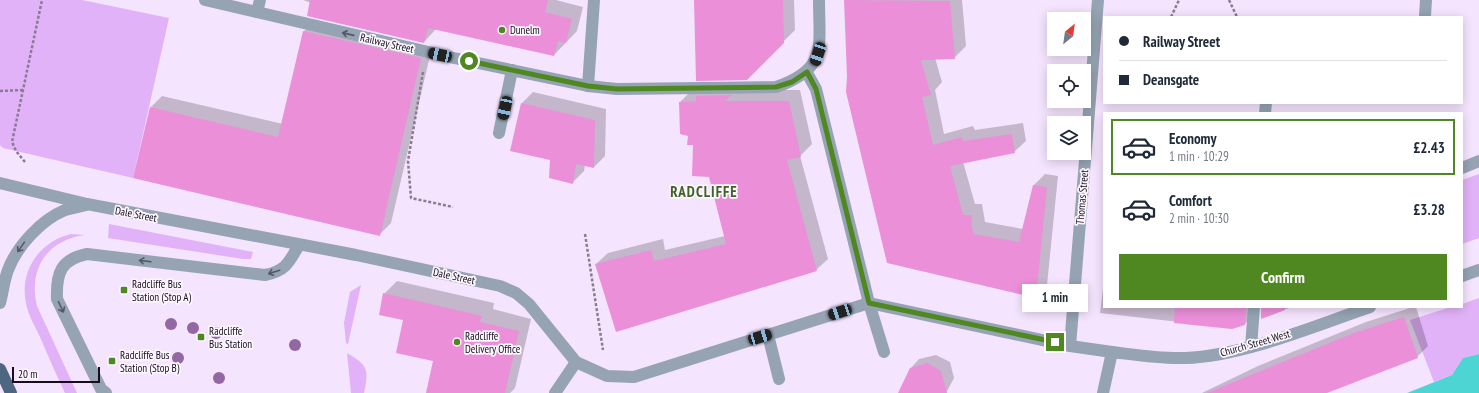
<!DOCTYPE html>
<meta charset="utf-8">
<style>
:root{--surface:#fff;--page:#f6f6f7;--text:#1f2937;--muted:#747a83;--line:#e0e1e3;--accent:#4f8721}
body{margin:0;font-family:"PT Sans Narrow",sans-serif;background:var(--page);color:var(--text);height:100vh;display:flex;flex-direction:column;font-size:15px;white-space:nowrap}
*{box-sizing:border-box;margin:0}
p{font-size:13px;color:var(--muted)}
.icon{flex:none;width:22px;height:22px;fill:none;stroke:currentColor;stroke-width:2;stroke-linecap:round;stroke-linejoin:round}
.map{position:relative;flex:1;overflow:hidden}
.drawer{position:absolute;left:1103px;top:112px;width:360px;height:196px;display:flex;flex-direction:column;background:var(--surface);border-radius:0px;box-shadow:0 2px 10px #0003}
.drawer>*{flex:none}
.guide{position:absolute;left:1103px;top:16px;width:360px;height:88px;border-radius:0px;box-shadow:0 2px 10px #0003;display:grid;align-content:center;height:88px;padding:0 16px;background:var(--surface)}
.needle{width:26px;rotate:29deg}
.fabs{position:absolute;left:1047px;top:12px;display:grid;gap:8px}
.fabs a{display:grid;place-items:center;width:44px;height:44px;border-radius:0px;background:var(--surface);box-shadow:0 2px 10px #0003;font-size:20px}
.scale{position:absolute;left:12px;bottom:10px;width:88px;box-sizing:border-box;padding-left:4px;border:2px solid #170d1c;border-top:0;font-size:11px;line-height:14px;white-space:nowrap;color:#170d1c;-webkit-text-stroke:3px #fcf6ff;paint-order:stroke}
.end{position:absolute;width:18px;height:18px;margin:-9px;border:5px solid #4f8721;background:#fff;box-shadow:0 0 0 2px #fff}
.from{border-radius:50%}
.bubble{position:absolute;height:28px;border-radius:0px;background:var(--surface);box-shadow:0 2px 10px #0003;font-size:13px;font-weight:600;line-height:28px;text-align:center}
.car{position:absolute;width:12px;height:24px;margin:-12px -6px;border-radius:5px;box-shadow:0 0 3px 1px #0007;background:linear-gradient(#222 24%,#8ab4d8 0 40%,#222 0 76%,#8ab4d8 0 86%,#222 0)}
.guide b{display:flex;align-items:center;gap:14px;height:38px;font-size:15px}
.guide b+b{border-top:1px solid var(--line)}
.guide i{width:10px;height:10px;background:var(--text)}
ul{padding:7px 0 0;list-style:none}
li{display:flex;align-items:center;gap:12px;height:56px;margin:0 8px 6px;padding:0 8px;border:2px solid transparent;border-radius:0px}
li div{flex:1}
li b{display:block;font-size:15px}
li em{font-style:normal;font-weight:600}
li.on{border-color:var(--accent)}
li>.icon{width:36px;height:36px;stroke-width:1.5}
.cta{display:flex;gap:8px;margin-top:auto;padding:8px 16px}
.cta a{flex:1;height:46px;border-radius:0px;background:var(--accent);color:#fff;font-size:16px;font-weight:600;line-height:46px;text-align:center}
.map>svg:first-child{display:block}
.green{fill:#e1b2f8}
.water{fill:#4dd5d4}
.shadow{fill:#0003}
.building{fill:#eb8fd9}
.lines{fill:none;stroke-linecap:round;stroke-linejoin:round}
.path{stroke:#897b90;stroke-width:2.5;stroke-dasharray:3 2;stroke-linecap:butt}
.service{stroke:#95a3b3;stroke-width:12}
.pedestrian{stroke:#95a3b3;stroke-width:12}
.minor{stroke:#95a3b3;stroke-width:12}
.tertiary{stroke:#95a3b3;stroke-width:12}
.primary{stroke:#4f6683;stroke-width:12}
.tree{fill:#9267a3}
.oneway{stroke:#565868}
.route{stroke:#4f8721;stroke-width:5}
.poi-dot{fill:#4f8721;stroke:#fcf6ff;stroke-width:1.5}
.labels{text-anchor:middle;stroke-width:3.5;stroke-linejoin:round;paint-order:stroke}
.poi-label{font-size:11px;fill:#170d1c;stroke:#fcf6ff;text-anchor:start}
.street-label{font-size:11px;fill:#170d1c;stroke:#fcf6ff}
.district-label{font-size:15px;font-weight:bold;letter-spacing:1px;fill:#3f6325;stroke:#fcf6ff}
</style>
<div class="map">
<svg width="1479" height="393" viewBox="0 0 1479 393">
<rect width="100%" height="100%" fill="#f5e4fe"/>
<!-- green -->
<g class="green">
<path d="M0,0h82l87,18 -36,160 -130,-30 -3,-3z"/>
<path d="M1479,174v64l-17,6v-64z"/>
<path d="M109,224l144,28 -2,7h-8l-135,-21z"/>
<path d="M71,234l14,1c-38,5 -57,34 -48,71l40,87h-12c-9,-19 -17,-37 -25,-56 -5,-11 -12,-22 -14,-34 -7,-32 14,-62 45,-69z"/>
<path d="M361,285l-13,59 -2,-1 -2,-20 6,-31z"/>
<path d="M1479,298v56l-16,4 -11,17 -18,7 -24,-62 41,-13h11v-3z"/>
<path d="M347,353c21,12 22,17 17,40h-13z"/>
</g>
<!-- water -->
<path class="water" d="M1479,354v39h-72l45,-18 11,-17z"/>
<!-- shadow -->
<g class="shadow">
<path d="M303,0h253l27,7 -6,24 -23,24 -118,-26 -12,13z"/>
<path d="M695,0h99l1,30 -49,49z"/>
<path d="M845,0h117l4,46 -12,12h-19l7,24 -7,8 9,44 29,-8 2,4 48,-7 3,18 -12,11 -51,10 12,42h7l3,18 38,7 11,-44 11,-11 13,2 -11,109 -11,11 -148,-34 -40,-186z"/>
<path d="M316,20l116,27 -41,176 -11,11 -229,-127 11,-11 121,28 21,-93z"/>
<path d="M692,90h108l12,54 -12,12 28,103 -12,11 -220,-6 12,-11 55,-14 2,11 60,-14 -15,-60 -21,-40 -9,-34z"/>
<path d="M533,92l73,17 -1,47 -11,11 -9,-2 -1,6 -12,12 -21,-24 -29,-56z"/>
<path d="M1104,280v27h153l-1,5 -11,12 -13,4 -132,-15z"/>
<path d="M397,281l97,22 -1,6 38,10 -16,69 -5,5h-83l7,-32 -50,-67z"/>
<path d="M1262,307h30l-30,11z"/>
<path d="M1413,307h3l12,39 -11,11 -94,36h-121l56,-27 108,-44z"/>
<path d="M936,355l14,7 4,16 -8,15h-40l4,-24 9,-10z"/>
</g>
<!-- building -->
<g class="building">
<path d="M310,0h238l-3,12 27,7 -6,24 -8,-2 -4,15 -126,-28 -4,15 -117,-27z"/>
<path d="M694,0h89l1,43 -37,37 -51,1z"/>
<path d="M844,0l106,1 5,58 -34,1 10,35 -9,2 11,48 29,-8 1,4 49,-7 3,19 -65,13 13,49h8l2,19 46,8 14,-57 14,2 -11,111 -149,-35 -41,-171 1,-16z"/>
<path d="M303,31l118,27 -41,178 -247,-58 17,-71 128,30z"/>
<path d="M732,95l-7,6h64l12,56 -14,3 30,111 -201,61 -21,-68 56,-14 3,11 72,-17 -17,-67 -17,-1 1,-31h-6l1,-9 -8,-2 -1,-32 17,-1v-5z"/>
<path d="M521,103l74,17 -1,48 -18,-4 -3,20 -24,-6 1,-18 -40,-9z"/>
<path d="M383,293l99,23 -2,6 39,9 -14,62h-79l7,-32 -37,-8 7,-33 -24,-5z"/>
<path d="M1175,307h71l-1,18 -13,4 -58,-6z"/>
<path d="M1261,307h24v3l-24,9z"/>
<path d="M1404,317l14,41 -47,18 -44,17h-120l147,-60z"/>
<path d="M927,363l14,8 6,22h-49l12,-25z"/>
</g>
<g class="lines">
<!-- path -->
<g class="path">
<path d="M1229,0l8,17"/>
<path d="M1171,17l8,-17"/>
<path d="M423,72l-15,89 3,37 42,9"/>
<path d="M0,91l23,-1"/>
<path d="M25,162l-9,-11 -4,-9 30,-142"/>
<path d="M585,234l18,116"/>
</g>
<!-- service -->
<g class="service">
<path d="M588,86l6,-86"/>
<path d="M499,133l13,-63"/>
<path d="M106,393l-5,-4 -44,-90c-1,-26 4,-40 30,-45l178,21c21,-4 24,-13 34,-30"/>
</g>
<!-- pedestrian -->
<g class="pedestrian">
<path d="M869,303l15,49"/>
<path d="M768,335l11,44"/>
</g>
<!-- minor -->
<g class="minor">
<path d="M205,0l249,58 134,28 29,3 159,-2c52,-18 43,-40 43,-87"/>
<path d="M257,12l3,-12"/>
<path d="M1425,16l1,-16"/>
<path d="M807,73l9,16 53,214"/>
<path d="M1265,113l1,-10"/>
<path d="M1462,168l17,-7"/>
<path d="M0,183l87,21 269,51 144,31 16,7 13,11 47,58 31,14 27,1 235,-74 201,43 42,6"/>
<path d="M0,303c3,-11 4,-23 8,-33 9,-24 33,-50 57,-60 6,-2 14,-3 21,-5"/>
<path d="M1070,346l28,-346"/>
<path d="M1251,347l3,-40"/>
<path d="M555,393l21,-31"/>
</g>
<!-- tertiary -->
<g class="tertiary">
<path d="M1462,276l17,-6"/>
<path d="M1103,393l9,-41c24,3 49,7 73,6 59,-2 129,-32 185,-51"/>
</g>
<!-- primary -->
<path class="primary" d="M0,369l11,24"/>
</g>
<!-- trees -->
<g class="tree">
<circle cx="171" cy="324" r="6"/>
<circle cx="193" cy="328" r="6"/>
<circle cx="216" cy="333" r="6"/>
<circle cx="295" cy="345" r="6"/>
<circle cx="178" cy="358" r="6"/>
<circle cx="219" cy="378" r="6"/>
</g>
<!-- one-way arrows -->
<defs><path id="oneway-shaft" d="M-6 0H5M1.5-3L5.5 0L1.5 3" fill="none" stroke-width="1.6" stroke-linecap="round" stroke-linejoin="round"/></defs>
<g class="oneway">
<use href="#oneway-shaft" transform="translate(348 34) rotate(-167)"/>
<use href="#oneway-shaft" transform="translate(21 247) rotate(125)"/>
<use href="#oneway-shaft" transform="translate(145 261) rotate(-173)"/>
<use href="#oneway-shaft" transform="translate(274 272) rotate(162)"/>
<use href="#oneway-shaft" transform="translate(61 307) rotate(64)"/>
</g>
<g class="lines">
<!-- route -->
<path class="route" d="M469,61l119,25 29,3 159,-2 16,-5 15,-10 9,17 53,214 186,39"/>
</g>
<!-- markers -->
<g class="poi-dot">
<circle cx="502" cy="30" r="4"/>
<rect x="120" y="286" width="8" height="8" rx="2"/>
<rect x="197" y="333" width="8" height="8" rx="2"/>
<circle cx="457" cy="342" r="4"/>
<rect x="108" y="357" width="8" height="8" rx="2"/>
</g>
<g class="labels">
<!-- poi labels -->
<g class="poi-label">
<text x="510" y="34">Dunelm</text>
<text x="132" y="288">Radcliffe Bus<tspan x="132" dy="13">Station (Stop A)</tspan></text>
<text x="209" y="335">Radcliffe<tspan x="209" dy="13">Bus Station</tspan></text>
<text x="465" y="340">Radcliffe<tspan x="465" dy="13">Delivery Office</tspan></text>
<text x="120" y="359">Radcliffe Bus<tspan x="120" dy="13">Station (Stop B)</tspan></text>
</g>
<!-- street labels -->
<g class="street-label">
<text transform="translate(387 43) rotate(13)" y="4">Railway Street</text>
<text transform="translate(1082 197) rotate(-85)" y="4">Thomas Street</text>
<text transform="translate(136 214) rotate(11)" y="4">Dale Street</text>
<text transform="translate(454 276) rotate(12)" y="4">Dale Street</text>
<text transform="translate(1255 343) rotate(-16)" y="4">Church Street West</text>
</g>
<!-- district labels -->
<g class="district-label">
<text x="704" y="197">RADCLIFFE</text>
</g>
</g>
</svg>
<div class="fabs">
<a><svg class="needle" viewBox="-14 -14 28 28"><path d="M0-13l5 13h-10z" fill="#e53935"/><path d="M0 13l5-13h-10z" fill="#747a83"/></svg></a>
<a><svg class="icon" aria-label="locate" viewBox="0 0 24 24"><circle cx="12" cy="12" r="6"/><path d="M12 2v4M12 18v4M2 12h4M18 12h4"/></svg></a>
<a><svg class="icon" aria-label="layers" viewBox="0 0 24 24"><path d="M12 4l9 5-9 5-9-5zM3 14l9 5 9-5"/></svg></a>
</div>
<div class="scale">20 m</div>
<i class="end from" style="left:469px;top:61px"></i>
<i class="end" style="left:1055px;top:342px"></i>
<div class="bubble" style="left:1022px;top:284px;width:66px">1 min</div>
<i class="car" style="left:818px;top:54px;rotate:198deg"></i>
<i class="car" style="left:440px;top:55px;rotate:282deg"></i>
<i class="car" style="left:505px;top:108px;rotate:192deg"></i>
<i class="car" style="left:840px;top:312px;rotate:252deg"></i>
<i class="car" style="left:760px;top:337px;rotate:74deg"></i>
<div class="guide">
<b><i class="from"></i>Railway Street</b>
<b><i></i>Deansgate</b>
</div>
<section class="drawer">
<ul>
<li class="on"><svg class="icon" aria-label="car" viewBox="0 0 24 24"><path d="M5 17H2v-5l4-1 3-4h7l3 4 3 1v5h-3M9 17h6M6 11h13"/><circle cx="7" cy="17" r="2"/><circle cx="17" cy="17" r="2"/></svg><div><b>Economy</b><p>1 min · 10:29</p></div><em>£2.43</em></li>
<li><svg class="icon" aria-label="car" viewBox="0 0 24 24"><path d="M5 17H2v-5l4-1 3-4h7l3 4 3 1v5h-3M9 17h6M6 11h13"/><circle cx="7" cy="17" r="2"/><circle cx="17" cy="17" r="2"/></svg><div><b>Comfort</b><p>2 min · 10:30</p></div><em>£3.28</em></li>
</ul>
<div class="cta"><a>Confirm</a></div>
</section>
</div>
